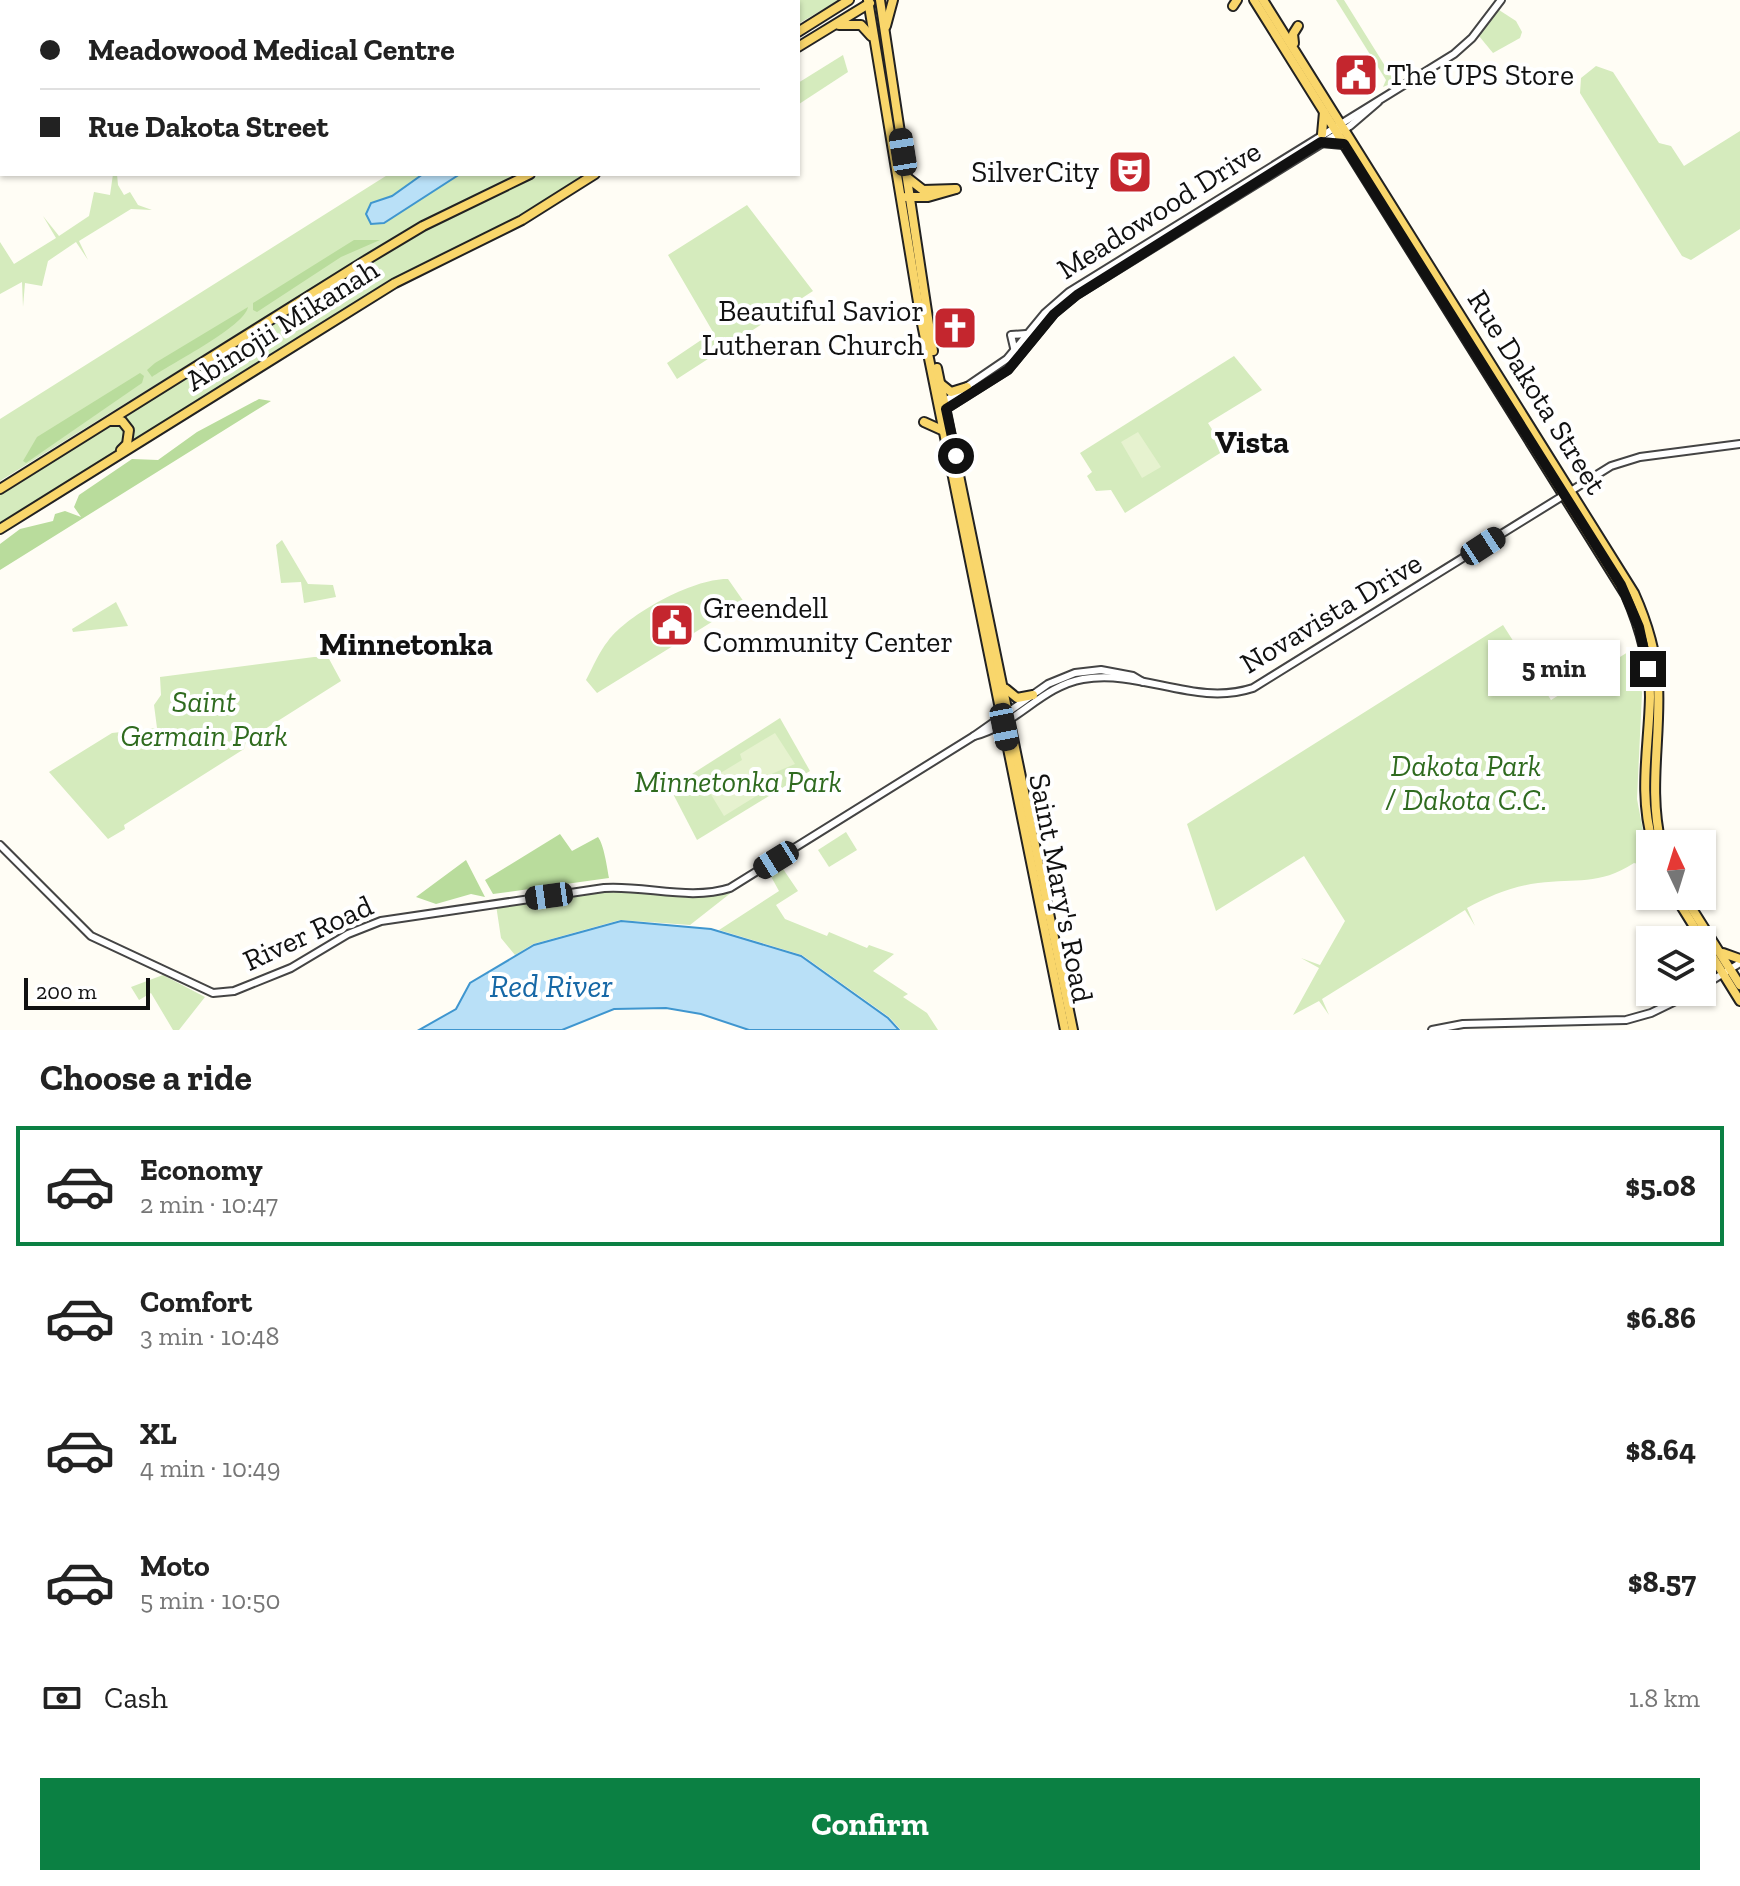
<!DOCTYPE html>
<meta charset="utf-8">
<style>
:root{--surface:#fff;--page:#f6f6f6;--text:#222;--muted:#767676;--line:#e0e0e0;--accent:#0b8043}
body{margin:0;font-family:"Zilla Slab",serif;background:var(--page);color:var(--text);height:100vh;display:flex;flex-direction:column;font-size:30px;white-space:nowrap}
*{box-sizing:border-box;margin:0}
p{font-size:26px;color:var(--muted)}
.icon{flex:none;width:44px;height:44px;fill:none;stroke:currentColor;stroke-width:2;stroke-linecap:round;stroke-linejoin:round}
.map{position:relative;height:1030px;overflow:hidden}
.side{display:flex;flex-direction:column;background:var(--surface);flex:1}
.side>*{flex:none}
.guide{position:absolute;left:0px;top:0px;width:800px;height:176px;box-shadow:0 2px 6px #0004;display:grid;align-content:center;height:176px;padding:0 40px;background:var(--surface)}
.needle{width:52px;rotate:356deg}
.tools{position:absolute;left:1636px;top:830px;display:grid;gap:16px}
.tools a{display:grid;place-items:center;width:80px;height:80px;border-radius:0px;background:var(--surface);box-shadow:0 2px 6px #0004;font-size:40px}
.scale{position:absolute;left:24px;bottom:20px;width:126px;box-sizing:border-box;padding-left:8px;border:4px solid #111;border-top:0;font-size:22px;line-height:28px;white-space:nowrap;color:#111;-webkit-text-stroke:6px #fff;paint-order:stroke}
.end{position:absolute;width:36px;height:36px;margin:-18px;border:10px solid #111;background:#fff;box-shadow:0 0 0 4px #fff}
.from{border-radius:50%}
.bubble{position:absolute;height:56px;border-radius:0px;background:var(--surface);box-shadow:0 2px 6px #0004;font-size:26px;font-weight:700;line-height:56px;text-align:center}
.car{position:absolute;width:24px;height:48px;margin:-24px -12px;border-radius:10px;box-shadow:0 0 6px 2px #0007;background:linear-gradient(#222 24%,#8ab4d8 0 40%,#222 0 76%,#8ab4d8 0 86%,#222 0)}
.guide b{display:flex;align-items:center;gap:28px;height:76px;font-size:30px}
.guide b+b{border-top:2px solid var(--line)}
.guide i{width:20px;height:20px;background:var(--text)}
ul{padding:0;list-style:none}
li{display:flex;align-items:center;gap:24px;height:120px;margin:0 16px 12px;padding:0 24px;border:4px solid transparent;border-radius:0px}
li div{flex:1}
li b{display:block;font-size:30px}
li em{font-style:normal;font-weight:700}
li.on{border-color:var(--accent)}
li>.icon{width:72px;height:72px;stroke-width:1.5}
h2{padding:0 40px;font-size:36px;line-height:96px}
.pay{display:flex;align-items:center;gap:20px;height:88px;padding:0 40px;font-size:30px}
.pay p{margin-inline-start:auto}
.cta{display:flex;gap:16px;margin-top:auto;padding:16px 40px}
.cta a{flex:1;height:92px;border-radius:0px;background:var(--accent);color:#fff;font-size:32px;font-weight:700;line-height:92px;text-align:center}
.map>svg:first-child{display:block}
.green{fill:#d5ebbd}
.forest{fill:#b9dc9c}
.pitch{fill:#e6f2cf}
.water{fill:#b9e0f7;stroke:#3f96cf;stroke-width:2}
.lines{fill:none;stroke-linecap:round;stroke-linejoin:round}
.minor-casing{stroke:#444;stroke-width:10}
.major-casing{stroke:#222;stroke-width:12}
.minor{stroke:#fff;stroke-width:6}
.major{stroke:#f9d66b;stroke-width:8}
.route{stroke:#111;stroke-width:10}
.labels{text-anchor:middle;stroke-width:8;stroke-linejoin:round;paint-order:stroke}
.poi-label{font-size:30px;fill:#111;stroke:#fff;text-anchor:start}
.street-label{font-size:30px;fill:#111;stroke:#fff}
.park-label{font-size:30px;font-style:italic;fill:#2f6b1f;stroke:#fff}
.neighbourhood-label{font-size:32px;font-weight:bold;fill:#111;stroke:#fff}
.water-label{font-size:32px;font-style:italic;fill:#1768a6;stroke:#fff}
</style>
<div class="map">
<svg width="1740" height="1030" viewBox="0 0 1740 1030">
<rect width="100%" height="100%" fill="#fffdf5"/>
<!-- green -->
<g class="green">
<path d="M664,0h175l-41,24v-22h-137z"/>
<path d="M1336,0h8l51,82 -12,5 3,-7z"/>
<path d="M1499,10l17,11 6,11 -2,6 -27,15 -14,-17z"/>
<path d="M843,55l5,17 -49,32 -1,-21z"/>
<path d="M1596,66l17,6 46,71 12,3 13,20 56,-35v98l-49,31 -9,-4 -102,-163 1,-15z"/>
<path d="M113,174h4l1,11 6,10 6,-3 8,13 14,5 -21,-1 -52,32 9,19 -12,-18 -28,19 -6,25 -17,-3 -2,24 -1,-25 -22,12v-52l14,22 42,-26 -13,-22 16,20 30,-20 5,-24 16,3z"/>
<path d="M389,174h129l-116,58 -402,249v-62z"/>
<path d="M541,174h50l-461,270v-18l-9,-8 285,-178z"/>
<path d="M747,205l66,86 -136,88 -10,-16 46,-31 -45,-77z"/>
<path d="M1234,356l28,34 -54,33 17,27 -100,63 -14,-23 -15,1 -9,-15 5,-4 -12,-19z"/>
<path d="M118,425l7,5 -1,15 -124,81v-31l109,-69z"/>
<path d="M282,540l26,44 25,1 3,12 -32,6 -3,-21 -20,1 -5,-38z"/>
<path d="M728,579l16,23 -147,91 -11,-13c7,-13 13,-28 22,-39 20,-27 86,-63 120,-62z"/>
<path d="M116,602l12,24 -55,6 -1,-3z"/>
<path d="M1503,625l48,75 85,-53 6,46 -5,106 13,68 -16,-4c-36,23 -57,15 -96,20 -25,3 -49,13 -71,25l8,18 -10,-16 -143,89 7,16 -10,-14 -26,14 26,-47 -18,-10 19,7 25,-44 -41,-65 -88,55 -29,-87z"/>
<path d="M314,657h14l13,24 -95,60 -2,8 -120,76 1,4 -17,10 -59,-67 63,-39 45,-5 -3,-23 7,-10 -1,-18z"/>
<path d="M780,718l30,53 -113,69 -27,-52z"/>
<path d="M846,832l11,18 -28,17 -11,-17z"/>
<path d="M779,863l19,28 -22,14 9,14 42,17 2,-4 38,16 2,-3 25,9 -21,17 35,23 -5,3 24,16 11,17h-37l-12,-13 -87,-62 -83,-25 60,-39 -11,-20z"/>
<path d="M633,888l64,7 35,-3 -42,33 -70,-5 -87,24 -18,11 -14,-17 -5,-33z"/>
<path d="M163,975l42,22 -26,33h-6l-22,-37 -12,7 -8,-13z"/>
</g>
<!-- forest -->
<g class="forest">
<path d="M354,240h26l-39,17 -84,55 -4,-2v-7z"/>
<path d="M248,307c-4,20 -76,56 -96,70l-5,-7 8,-7z"/>
<path d="M140,373l4,3 -2,7 -116,80 -3,-2 14,-24z"/>
<path d="M259,399l12,2 -271,169v-26l20,-15 33,-8 2,-7 10,-3 16,6 -7,-10 5,-12 53,-36 26,1 39,-28z"/>
<path d="M560,834l12,17 26,-14c6,8 9,30 11,41l-116,16 -8,-14z"/>
<path d="M466,860l19,37 -14,-3 -35,10 -20,-7z"/>
</g>
<!-- pitch -->
<g class="pitch">
<path d="M1138,432l23,35 -19,11 -21,-36z"/>
<path d="M775,733l20,31 -26,11 5,10 -50,31 -20,-33 38,-23 -2,-6z"/>
</g>
<!-- water -->
<g class="water">
<path d="M423,174h37l-76,49 -13,1 -5,-10 5,-11 21,-7z"/>
<path d="M621,921l90,8 90,27 87,62 11,12h-150l-48,-16 -35,-6 -52,1 -52,21h-143l37,-21 14,-26 64,-38z"/>
</g>
<g class="lines">
<!-- minor casing -->
<g class="minor-casing">
<g id="minor">
<path d="M209,2l2,-2"/>
<path d="M0,164l2,-2"/>
<path d="M1015,352l-4,-17 15,-1"/>
<path d="M941,404l66,-45 38,-46 24,-21 385,-238 18,-16 29,-38"/>
<path d="M943,411l65,-41 46,-56 23,-19 273,-169 28,-24"/>
<path d="M974,736c41,-10 68,-50 109,-57 59,-10 112,28 170,9l358,-222 29,-9 100,-13"/>
<path d="M0,845l91,91 122,57 21,-2 57,-23 57,-34 33,-13 223,-33c41,-3 86,13 126,0l244,-152 74,-52 27,-11 26,-3 32,6 10,6"/>
<path d="M1706,984l34,-21"/>
<path d="M1432,1030l31,-6 163,-4 25,-7 43,-21"/>
</g>
</g>
<!-- major casing -->
<g class="major-casing">
<g id="major">
<path d="M868,0l52,314 145,716"/>
<path d="M880,0l53,351"/>
<path d="M1254,0l372,595c14,32 24,66 24,102 -1,50 -12,97 3,147"/>
<path d="M1263,0l371,593c13,29 22,58 24,90 3,55 -10,106 3,161"/>
<path d="M1233,6l4,-6"/>
<path d="M839,25h22l10,11"/>
<path d="M886,26l7,-26"/>
<path d="M798,32l51,-32"/>
<path d="M1294,43l-1,-9 5,-8"/>
<path d="M798,47l72,-44"/>
<path d="M1322,134l2,-22"/>
<path d="M1321,142l22,2"/>
<path d="M909,179l14,11 32,-1"/>
<path d="M906,197h22l28,-8"/>
<path d="M937,368l136,662"/>
<path d="M941,384l10,8 16,-5"/>
<path d="M110,421h12l7,9 -2,14 -6,6"/>
<path d="M924,422l20,9"/>
<path d="M0,489l363,-227 60,-36 107,-52"/>
<path d="M0,529l395,-246 127,-63 73,-46"/>
<path d="M1006,689l11,9 16,-3"/>
<path d="M1675,896l65,105"/>
<path d="M1684,896l56,89"/>
<path d="M1723,953l17,6"/>
<path d="M1702,987l9,-13v-16"/>
</g>
</g>
<!-- minor -->
<use href="#minor" class="minor"/>
<!-- major -->
<use href="#major" class="major"/>
</g>
<g class="lines">
<!-- route -->
<path class="route" d="M956,456l-10,-47 62,-39 46,-56 23,-19 244,-153 23,2 277,441 18,42 9,42"/>
</g>
<!-- icons -->
<defs>
<g id="civic-square" transform="scale(2.3)"><rect x="-9" y="-9" width="18" height="18" rx="4" fill="#c4262e" stroke="#fff"/><path d="M-.6-6.5H3V-4.5H.6V-3L4-1V1h2V6H-6V1h2V-1L-.6-3ZM-1.2 2.5V6h2.4V2.5Z" fill="#fff"/></g>
<g id="theatre-square" transform="scale(2.3)"><rect x="-9" y="-9" width="18" height="18" rx="4" fill="#c4262e" stroke="#fff"/><path d="M-5-5.5Q0-4 5-5.5V0Q5 5 0 6Q-5 5-5 0ZM-3.3-2.5H-1v1.5H-3.3ZM1-2.5H3.3v1.5H1ZM-2.8 1Q0 5.5 2.8 1Z" fill="#fff"/></g>
<g id="church-square" transform="scale(2.3)"><rect x="-9" y="-9" width="18" height="18" rx="4" fill="#c4262e" stroke="#fff"/><path d="M-1.2-6h2.4v3.5h3.3v2.4h-3.3V6h-2.4V-.1h-3.3v-2.4h3.3Z" fill="#fff"/></g>
</defs>
<g fill-rule="evenodd">
<use href="#civic-square" x="1356" y="75"/>
<use href="#theatre-square" x="1130" y="172"/>
<use href="#church-square" x="955" y="328"/>
<use href="#civic-square" x="672" y="625"/>
</g>
<g class="labels">
<!-- poi labels -->
<g class="poi-label">
<text x="1387" y="85">The UPS Store</text>
<text x="1099" y="182" text-anchor="end">SilverCity</text>
<text x="924" y="321" text-anchor="end">Beautiful Savior<tspan x="924" dy="34">Lutheran Church</tspan></text>
<text x="703" y="618">Greendell<tspan x="703" dy="34">Community Center</tspan></text>
</g>
<!-- street labels -->
<g class="street-label">
<text transform="translate(1159 210) rotate(-32)" y="10">Meadowood Drive</text>
<text transform="translate(282 325) rotate(-32)" y="10">Abinojii Mikanah</text>
<text transform="translate(1537 392) rotate(58)" y="10">Rue Dakota Street</text>
<text transform="translate(1331 613) rotate(-31)" y="10">Novavista Drive</text>
<text transform="translate(1061 888) rotate(79)" y="10">Saint Mary's Road</text>
<text transform="translate(308 933) rotate(-25)" y="10">River Road</text>
</g>
<!-- park labels -->
<g class="park-label">
<text x="204" y="712">Saint<tspan x="204" dy="34">Germain Park</tspan></text>
<text x="1466" y="776">Dakota Park<tspan x="1466" dy="34">/ Dakota C.C.</tspan></text>
<text x="738" y="792">Minnetonka Park</text>
</g>
<!-- neighbourhood labels -->
<g class="neighbourhood-label">
<text x="1252" y="453">Vista</text>
<text x="406" y="655">Minnetonka</text>
</g>
<!-- water labels -->
<g class="water-label">
<text x="551" y="997">Red River</text>
</g>
</g>
</svg>
<div class="tools">
<a><svg class="needle" viewBox="-14 -14 28 28"><path d="M0-13l5 13h-10z" fill="#e53935"/><path d="M0 13l5-13h-10z" fill="#767676"/></svg></a>
<a><svg class="icon" aria-label="layers" viewBox="0 0 24 24"><path d="M12 4l9 5-9 5-9-5zM3 14l9 5 9-5"/></svg></a>
</div>
<div class="scale">200 m</div>
<i class="end from" style="left:956px;top:456px"></i>
<i class="end" style="left:1648px;top:669px"></i>
<div class="bubble" style="left:1488px;top:640px;width:132px">5 min</div>
<i class="car" style="left:903px;top:152px;rotate:351deg"></i>
<i class="car" style="left:1483px;top:546px;rotate:57deg"></i>
<i class="car" style="left:1004px;top:727px;rotate:169deg"></i>
<i class="car" style="left:776px;top:860px;rotate:238deg"></i>
<i class="car" style="left:549px;top:896px;rotate:262deg"></i>
<div class="guide">
<b><i class="from"></i>Meadowood Medical Centre</b>
<b><i></i>Rue Dakota Street</b>
</div>
</div>
<section class="side">
<h2>Choose a ride</h2>
<ul>
<li class="on"><svg class="icon" aria-label="car" viewBox="0 0 24 24"><path d="M5 17H2v-5l4-1 3-4h7l3 4 3 1v5h-3M9 17h6M6 11h13"/><circle cx="7" cy="17" r="2"/><circle cx="17" cy="17" r="2"/></svg><div><b>Economy</b><p>2 min · 10:47</p></div><em>$5.08</em></li>
<li><svg class="icon" aria-label="car" viewBox="0 0 24 24"><path d="M5 17H2v-5l4-1 3-4h7l3 4 3 1v5h-3M9 17h6M6 11h13"/><circle cx="7" cy="17" r="2"/><circle cx="17" cy="17" r="2"/></svg><div><b>Comfort</b><p>3 min · 10:48</p></div><em>$6.86</em></li>
<li><svg class="icon" aria-label="car" viewBox="0 0 24 24"><path d="M5 17H2v-5l4-1 3-4h7l3 4 3 1v5h-3M9 17h6M6 11h13"/><circle cx="7" cy="17" r="2"/><circle cx="17" cy="17" r="2"/></svg><div><b>XL</b><p>4 min · 10:49</p></div><em>$8.64</em></li>
<li><svg class="icon" aria-label="car" viewBox="0 0 24 24"><path d="M5 17H2v-5l4-1 3-4h7l3 4 3 1v5h-3M9 17h6M6 11h13"/><circle cx="7" cy="17" r="2"/><circle cx="17" cy="17" r="2"/></svg><div><b>Moto</b><p>5 min · 10:50</p></div><em>$8.57</em></li>
</ul>
<div class="pay"><svg class="icon" aria-label="cash" viewBox="0 0 24 24"><path d="M3 7h18v10H3z"/><circle cx="12" cy="12" r="2"/></svg>Cash<p>1.8 km</p></div>
<div class="cta"><a>Confirm</a></div>
</section>
